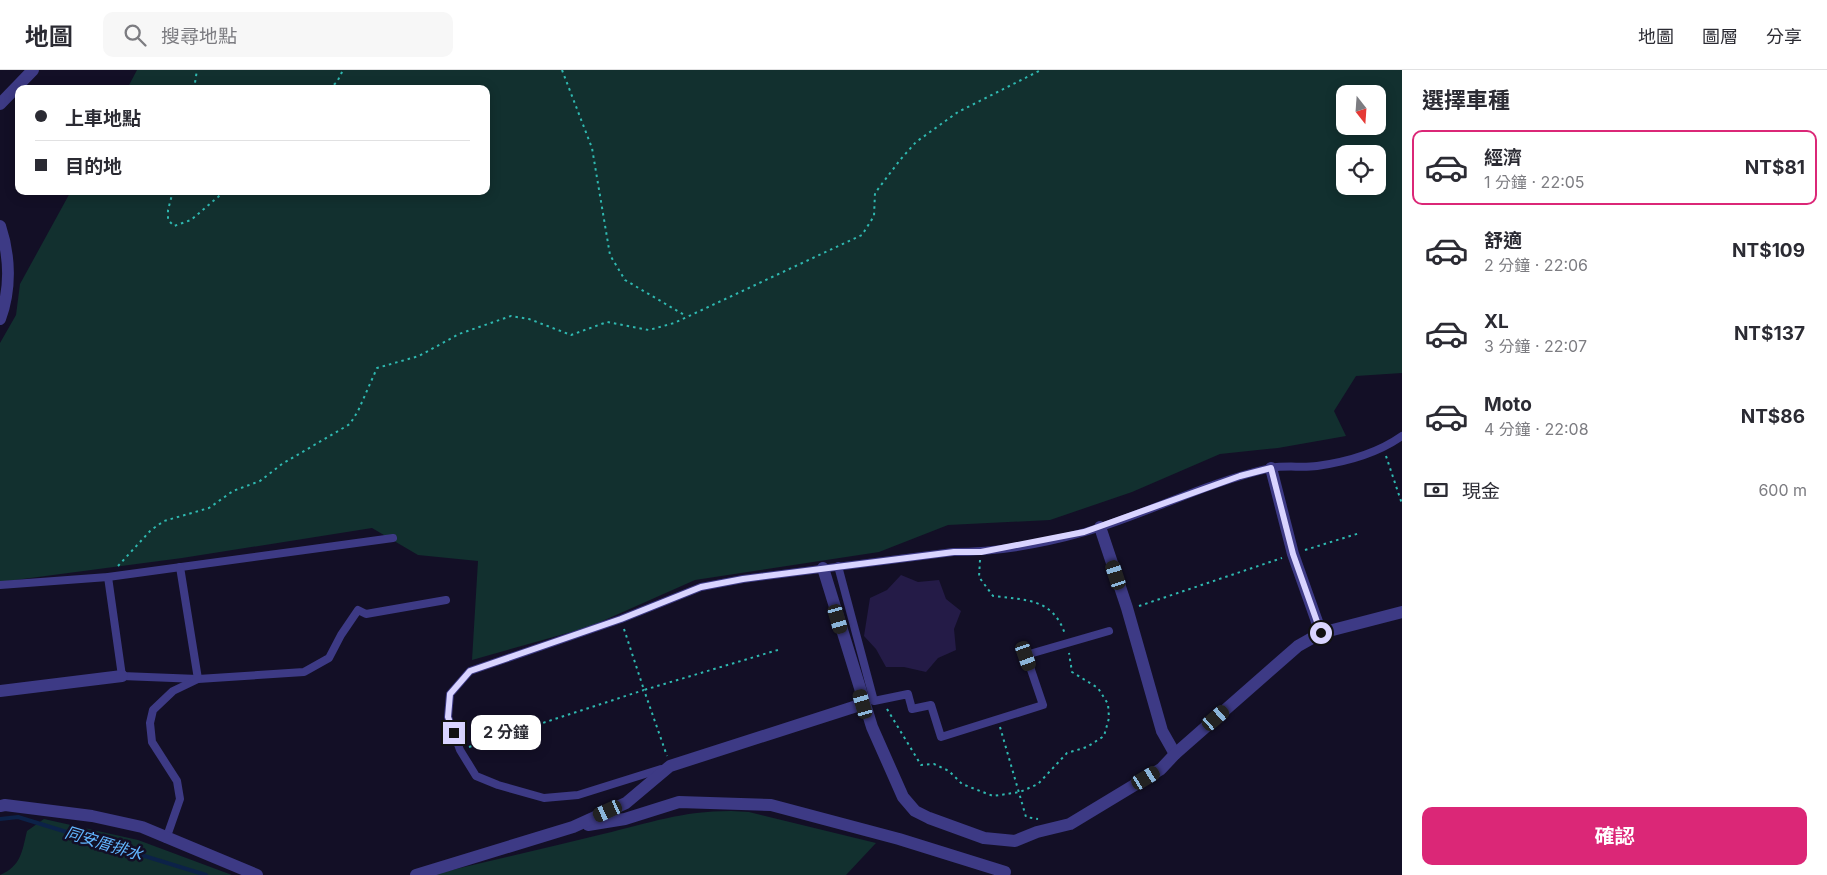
<!DOCTYPE html>
<html lang="zh-TW">
<meta charset="utf-8">
<style>
:root{--surface:#fff;--page:#f7f7f7;--text:#2b2b33;--muted:#7c7c81;--line:#e1e1e2;--accent:#db2777}
body{margin:0;font-family:Inter,"Noto Sans TC",sans-serif;background:var(--page);color:var(--text);height:100vh;display:flex;flex-direction:column;font-size:19px;white-space:nowrap}
*{box-sizing:border-box;margin:0}
p{font-size:16px;color:var(--muted)}
.icon{flex:none;width:28px;height:28px;fill:none;stroke:currentColor;stroke-width:2;stroke-linecap:round;stroke-linejoin:round}
.map{position:relative;flex:1;overflow:hidden}
.details{display:flex;flex-direction:column;background:var(--surface);width:425px}
.details>*{flex:none}
.hud{position:absolute;left:15px;top:15px;width:475px;height:110px;border-radius:10px;box-shadow:0 2px 12px #0003;display:grid;align-content:center;height:110px;padding:0 20px;background:var(--surface)}
.needle{width:32px;rotate:163deg}
.buttons{position:absolute;left:1336px;top:15px;display:grid;gap:10px}
.buttons a{display:grid;place-items:center;width:50px;height:50px;border-radius:10px;background:var(--surface);box-shadow:0 2px 12px #0003;font-size:25px}
.end{position:absolute;width:22px;height:22px;margin:-11px;border:6px solid #d9d4ff;background:#111;box-shadow:0 0 0 2px #111}
.from{border-radius:50%}
.bubble{position:absolute;height:35px;border-radius:10px;background:var(--surface);box-shadow:0 2px 12px #0003;font-size:16px;font-weight:700;line-height:35px;text-align:center}
.car{position:absolute;width:15px;height:30px;margin:-15px -8px;border-radius:6px;box-shadow:0 0 4px 1px #0007;background:linear-gradient(#222 24%,#8ab4d8 0 40%,#222 0 76%,#8ab4d8 0 86%,#222 0)}
.hud b{display:flex;align-items:center;gap:18px;height:48px;font-size:19px}
.hud b+b{border-top:1px solid var(--line)}
.hud i{width:12px;height:12px;background:var(--text)}
ul{padding:0;list-style:none}
li{display:flex;align-items:center;gap:15px;height:75px;margin:0 10px 8px;padding:0 10px;border:2px solid transparent;border-radius:10px}
li div{flex:1}
li b{display:block;font-size:19px}
li em{font-style:normal;font-weight:700}
li.current{border-color:var(--accent)}
li>.icon{width:45px;height:45px;stroke-width:1.5}
h2{padding:0 20px;font-size:22px;line-height:60px}
.pay{display:flex;align-items:center;gap:12px;height:55px;padding:0 20px;font-size:19px}
.pay p{margin-inline-start:auto}
.button{display:flex;gap:10px;margin-top:auto;padding:10px 20px}
.button a{flex:1;height:58px;border-radius:10px;background:var(--accent);color:#fff;font-size:20px;font-weight:700;line-height:58px;text-align:center}
header{display:flex;align-items:center;gap:30px;box-sizing:border-box;height:70px;padding:0 25px;background:var(--surface);border-bottom:1px solid var(--line)}
header strong{font-size:24px}
nav{display:flex;gap:28px;margin-inline-start:auto;font-size:18px}
.search{width:350px;height:45px;background:var(--page);display:flex;align-items:center;gap:12px;box-sizing:border-box;padding:0 18px;border-radius:10px;color:var(--muted);font-size:19px}
main{display:flex;flex:1;min-height:0}
.map>svg:first-child{display:block}
.green{fill:#12302f;fill-rule:evenodd}
.lines{fill:none;stroke-linecap:round;stroke-linejoin:round}
.stream{stroke:#0c2248;stroke-width:4}
.building{fill:#241b47}
.path{stroke:#2fb8b0;stroke-width:2;stroke-dasharray:2.5 4;stroke-linecap:butt}
.service{stroke:#3d3a85;stroke-width:8}
.minor{stroke:#3d3a85;stroke-width:12}
.tertiary{stroke:#3d3a85;stroke-width:12}
.route{stroke:#d9d4ff;stroke-width:6}
.labels{text-anchor:middle;stroke-width:5;stroke-linejoin:round;paint-order:stroke}
.water-label{font-size:16px;font-style:italic;fill:#62b6ff;stroke:#130f26}
</style>
<header>
<strong>地圖</strong>
<div class="search"><svg class="icon" aria-label="search" viewBox="0 0 24 24"><circle cx="10" cy="10" r="6"/><path d="M15 15l6 6"/></svg>搜尋地點</div>
<nav><a>地圖</a><a>圖層</a><a>分享</a></nav>
</header>
<main>
<div class="map">
<svg width="1402" height="805" viewBox="0 0 1402 805">
<rect width="100%" height="100%" fill="#130f26"/>
<!-- green -->
<g class="green">
<path d="M137,0h1265v303l-46,3 -22,35 12,25 -68,12 -58,6 -88,38 -82,28 -102,5 -69,27 -184,28 -106,47 -117,33 6,-99 -60,-6 -46,-27 -190,30 -182,24v-239l16,-28 4,-31 51,-93h415v-102h-359zM1345,24h33v32h-33zM1345,84h33v32h-33z"/>
<path d="M731,741l18,1 127,31 -30,32h-415c58,-14 115,-27 172,-41 47,-11 78,-23 128,-23z"/>
<path d="M44,749l94,21 94,35h-232c21,-9 22,-23 27,-44z"/>
</g>
<g class="lines">
<!-- stream -->
<path class="stream" d="M0,749l18,-2 188,58"/>
</g>
<!-- building -->
<path class="building" d="M901,505l17,7 21,-2 7,19 15,12 -7,18 2,21 -18,8 -12,14 -22,-5h-18l-10,-18 -12,-13 6,-38 17,-8z"/>
<g class="lines">
<!-- path -->
<g class="path">
<path d="M562,0l30,78 18,107 15,25 61,36"/>
<path d="M194,19l3,-19"/>
<path d="M329,19l8,-7 6,-12"/>
<path d="M173,121l-5,19v10l6,6 17,-6 34,-29"/>
<path d="M1386,386l16,48"/>
<path d="M1305,480l55,-17"/>
<path d="M980,490l-1,17 14,19c32,4 60,2 72,38"/>
<path d="M118,496l33,-36 13,-9 45,-13 24,-17 27,-10 22,-17 68,-40 8,-13 19,-43 42,-12 40,-22 52,-18 18,3 42,16 36,-13 42,8 25,-7 188,-88 12,-19 1,-23 25,-33 16,-18 42,-30 83,-42"/>
<path d="M1139,536l143,-48"/>
<path d="M624,559l20,61 137,-41"/>
<path d="M887,639l34,56 13,-1 15,7 13,13 31,12 27,-4 18,-8 29,-31 20,-6 17,-11 5,-18 -1,-14 -10,-16 -26,-16 -3,-19"/>
<path d="M1000,657l26,90 12,2"/>
<path d="M469,677l175,-57 23,66"/>
</g>
<!-- service -->
<g class="service">
<path d="M838,496l36,135 34,-7 4,15 19,-4 10,32 102,-32 -17,-50 83,-24"/>
<path d="M108,507l14,99 76,3 106,-7 25,-14 12,-23 17,-25 8,4 80,-14"/>
<path d="M0,515l108,-8 285,-39"/>
<path d="M661,699l-83,26 -34,3 -46,-13 -22,-9 -16,-26 -12,-33 2,-23 20,-23 151,-52 80,-32 42,-8 210,-27c44,0 90,-8 132,-20 62,-18 122,-50 186,-64 15,-3 31,0 46,-2 29,-4 61,-13 85,-30"/>
<path d="M166,769l14,-40 -3,-18 -25,-39 -2,-19 3,-13 20,-19 25,-12 -18,-112"/>
</g>
<!-- minor -->
<g class="minor">
<path d="M0,34l33,-34"/>
<path d="M1271,398l22,86 28,79"/>
<path d="M1100,457l27,81 35,123 13,23"/>
<path d="M823,498l49,159 31,70 12,14 14,7 55,20 31,3 22,-9 33,-8 91,-55 14,-15 123,-108 23,-13 81,-21"/>
<path d="M0,621l122,-15"/>
<path d="M0,736l5,-1 87,11 50,11 115,48"/>
<path d="M588,755l37,-6 54,-17 92,3 128,34 106,33"/>
<path d="M416,805l157,-48 53,-24 44,-37 193,-62"/>
</g>
<!-- tertiary -->
<path class="tertiary" d="M0,156c10,30 11,63 0,93"/>
</g>
<g class="lines">
<!-- route -->
<path class="route" d="M454,663l-6,-16 2,-23 20,-23 151,-52 80,-32 42,-8 211,-27h27l103,-20 156,-56 31,-8 22,86 28,79"/>
</g>
<g class="labels">
<!-- water labels -->
<g class="water-label">
<text transform="translate(104 773) rotate(17)" y="6">同安厝排水</text>
</g>
</g>
</svg>
<div class="buttons">
<a><svg class="needle" viewBox="-14 -14 28 28"><path d="M0-13l5 13h-10z" fill="#e53935"/><path d="M0 13l5-13h-10z" fill="#7c7c81"/></svg></a>
<a><svg class="icon" aria-label="locate" viewBox="0 0 24 24"><circle cx="12" cy="12" r="6"/><path d="M12 2v4M12 18v4M2 12h4M18 12h4"/></svg></a>
</div>
<i class="end from" style="left:1321px;top:563px"></i>
<i class="end" style="left:454px;top:663px"></i>
<div class="bubble" style="left:471px;top:645px;width:70px">2 分鐘</div>
<i class="car" style="left:1116px;top:505px;rotate:342deg"></i>
<i class="car" style="left:838px;top:549px;rotate:164deg"></i>
<i class="car" style="left:1026px;top:586px;rotate:161deg"></i>
<i class="car" style="left:863px;top:634px;rotate:344deg"></i>
<i class="car" style="left:1216px;top:648px;rotate:49deg"></i>
<i class="car" style="left:1146px;top:708px;rotate:59deg"></i>
<i class="car" style="left:608px;top:741px;rotate:245deg"></i>
<div class="hud">
<b><i class="from"></i>上車地點</b>
<b><i></i>目的地</b>
</div>
</div>
<section class="details">
<h2>選擇車種</h2>
<ul>
<li class="current"><svg class="icon" aria-label="car" viewBox="0 0 24 24"><path d="M5 17H2v-5l4-1 3-4h7l3 4 3 1v5h-3M9 17h6M6 11h13"/><circle cx="7" cy="17" r="2"/><circle cx="17" cy="17" r="2"/></svg><div><b>經濟</b><p>1 分鐘 · 22:05</p></div><em>NT$81</em></li>
<li><svg class="icon" aria-label="car" viewBox="0 0 24 24"><path d="M5 17H2v-5l4-1 3-4h7l3 4 3 1v5h-3M9 17h6M6 11h13"/><circle cx="7" cy="17" r="2"/><circle cx="17" cy="17" r="2"/></svg><div><b>舒適</b><p>2 分鐘 · 22:06</p></div><em>NT$109</em></li>
<li><svg class="icon" aria-label="car" viewBox="0 0 24 24"><path d="M5 17H2v-5l4-1 3-4h7l3 4 3 1v5h-3M9 17h6M6 11h13"/><circle cx="7" cy="17" r="2"/><circle cx="17" cy="17" r="2"/></svg><div><b>XL</b><p>3 分鐘 · 22:07</p></div><em>NT$137</em></li>
<li><svg class="icon" aria-label="car" viewBox="0 0 24 24"><path d="M5 17H2v-5l4-1 3-4h7l3 4 3 1v5h-3M9 17h6M6 11h13"/><circle cx="7" cy="17" r="2"/><circle cx="17" cy="17" r="2"/></svg><div><b>Moto</b><p>4 分鐘 · 22:08</p></div><em>NT$86</em></li>
</ul>
<div class="pay"><svg class="icon" aria-label="cash" viewBox="0 0 24 24"><path d="M3 7h18v10H3z"/><circle cx="12" cy="12" r="2"/></svg>現金<p>600 m</p></div>
<div class="button"><a>確認</a></div>
</section>
</main>
